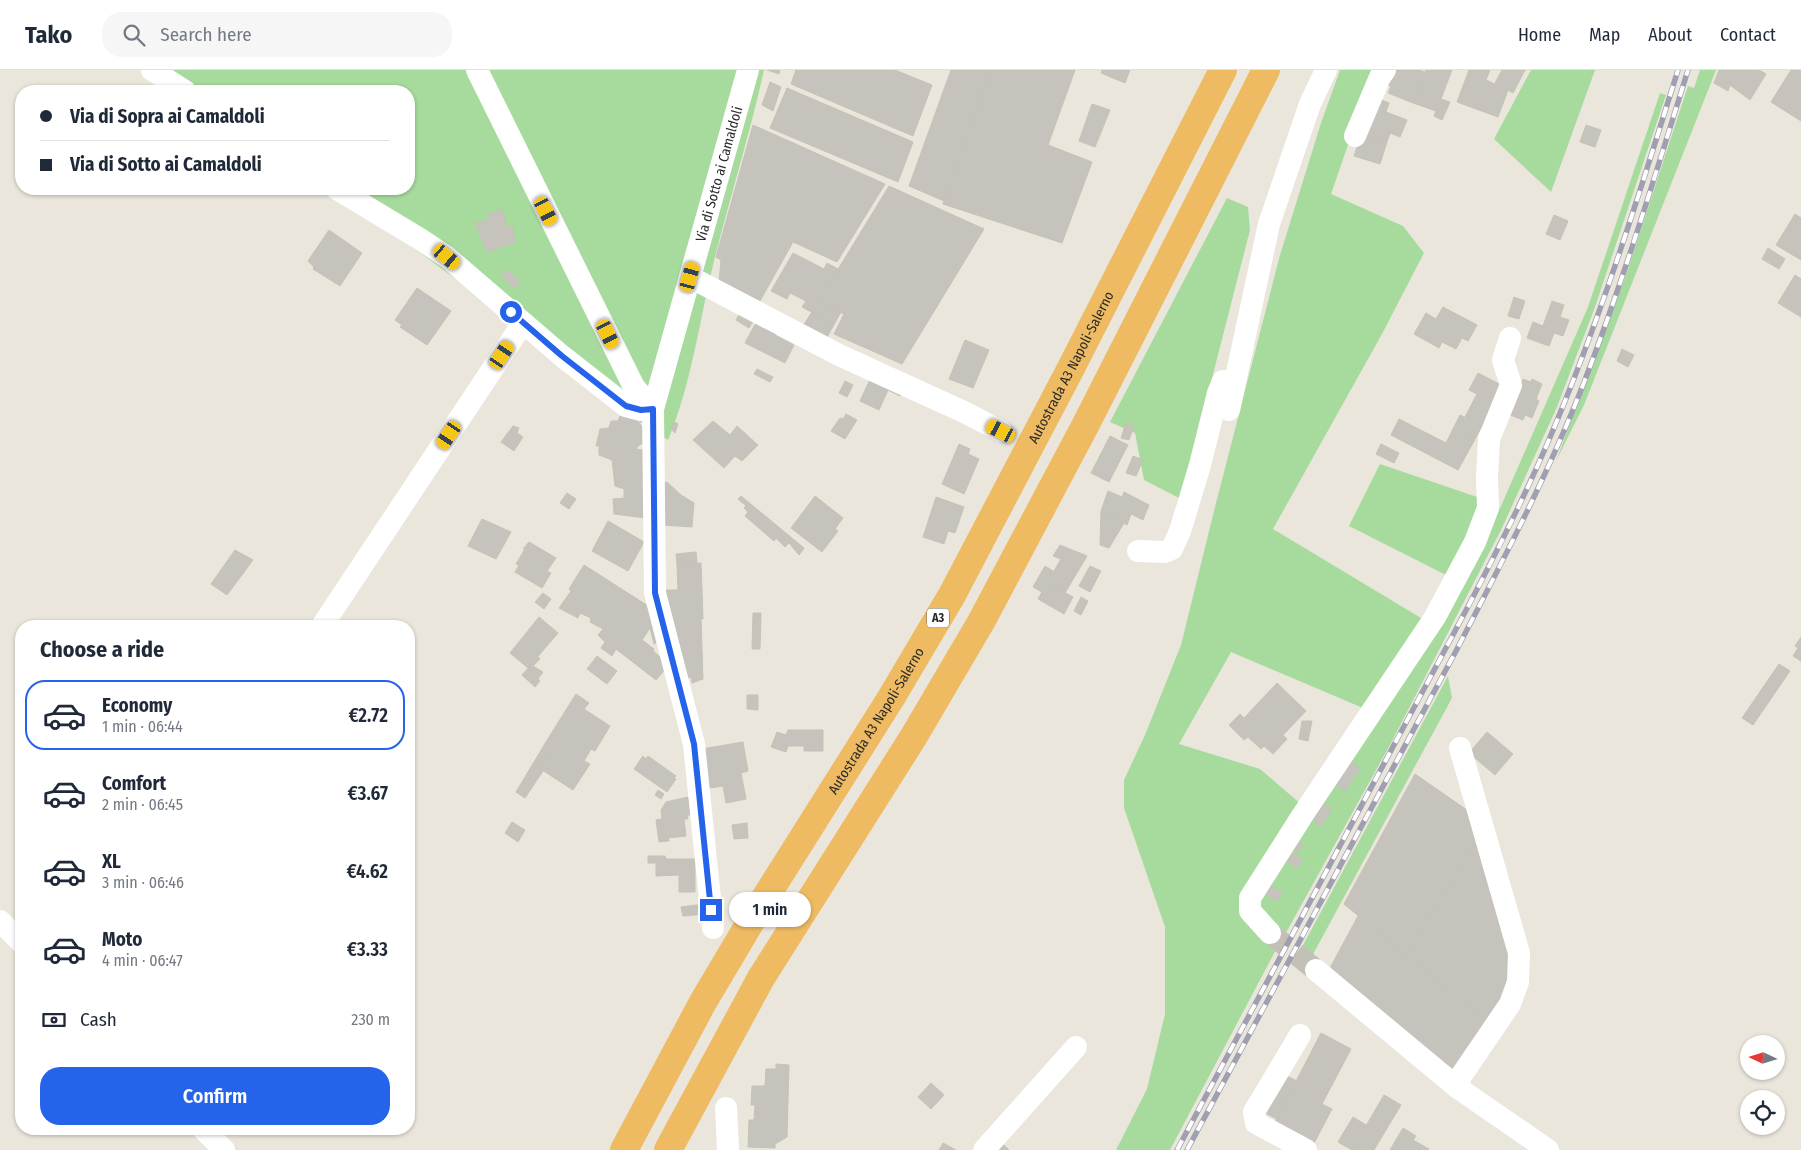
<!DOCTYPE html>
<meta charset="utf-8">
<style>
:root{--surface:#fff;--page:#f6f6f7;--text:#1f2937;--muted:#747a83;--line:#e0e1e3;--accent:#2563eb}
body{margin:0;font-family:"Fira Sans Condensed",sans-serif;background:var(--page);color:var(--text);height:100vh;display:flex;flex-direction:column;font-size:19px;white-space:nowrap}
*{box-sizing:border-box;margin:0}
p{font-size:16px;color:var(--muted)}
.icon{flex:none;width:28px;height:28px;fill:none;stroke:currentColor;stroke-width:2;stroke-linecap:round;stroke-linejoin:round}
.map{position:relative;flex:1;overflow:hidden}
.drawer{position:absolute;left:15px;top:550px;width:400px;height:515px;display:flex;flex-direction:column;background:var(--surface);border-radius:20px;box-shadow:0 1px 4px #0004}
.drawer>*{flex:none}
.banner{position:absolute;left:15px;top:15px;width:400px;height:110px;border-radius:20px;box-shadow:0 1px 4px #0004;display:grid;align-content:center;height:110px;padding:0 25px;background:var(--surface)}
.needle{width:32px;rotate:274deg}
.buttons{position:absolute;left:1740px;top:965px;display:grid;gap:10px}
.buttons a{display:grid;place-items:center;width:45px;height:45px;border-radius:50%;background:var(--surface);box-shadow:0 1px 4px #0004;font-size:25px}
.end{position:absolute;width:22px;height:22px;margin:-11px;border:6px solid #2563eb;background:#fff;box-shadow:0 0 0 2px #fff}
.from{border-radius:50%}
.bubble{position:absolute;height:35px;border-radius:18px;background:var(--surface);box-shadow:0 1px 4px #0004;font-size:16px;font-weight:600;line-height:35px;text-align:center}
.car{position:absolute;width:15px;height:30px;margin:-15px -8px;border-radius:6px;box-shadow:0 0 4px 1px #0007;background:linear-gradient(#f5c518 24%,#345 0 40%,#f5c518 0 76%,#345 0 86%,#f5c518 0)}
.banner b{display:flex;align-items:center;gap:18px;height:48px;font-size:19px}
.banner b+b{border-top:1px solid var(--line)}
.banner i{width:12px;height:12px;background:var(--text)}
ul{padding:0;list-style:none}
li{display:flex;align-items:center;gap:15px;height:70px;margin:0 10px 8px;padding:0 15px;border:2px solid transparent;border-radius:20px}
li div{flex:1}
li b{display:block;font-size:19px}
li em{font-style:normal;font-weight:600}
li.current{border-color:var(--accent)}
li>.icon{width:45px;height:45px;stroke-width:1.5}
h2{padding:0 25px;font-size:22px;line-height:60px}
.pay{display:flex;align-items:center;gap:12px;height:55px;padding:0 25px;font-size:19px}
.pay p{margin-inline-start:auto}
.button{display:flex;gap:10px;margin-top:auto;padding:10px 25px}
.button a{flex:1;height:58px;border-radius:20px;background:var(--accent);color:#fff;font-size:20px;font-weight:600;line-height:58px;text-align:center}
header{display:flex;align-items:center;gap:30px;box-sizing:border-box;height:70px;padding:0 25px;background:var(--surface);border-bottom:1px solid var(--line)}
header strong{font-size:24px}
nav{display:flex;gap:28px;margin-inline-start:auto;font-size:18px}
.search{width:350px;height:45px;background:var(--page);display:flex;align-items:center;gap:12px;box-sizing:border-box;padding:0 18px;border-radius:20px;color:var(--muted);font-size:19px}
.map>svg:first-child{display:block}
.green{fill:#a6db9d}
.building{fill:#c5c3bb;stroke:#c5c2b6}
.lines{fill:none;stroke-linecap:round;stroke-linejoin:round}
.minor-tunnel{stroke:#c3c0b8;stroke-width:22;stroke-dasharray:22 11;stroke-linecap:butt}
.minor{stroke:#fff;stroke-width:22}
.highway{stroke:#eeba62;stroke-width:28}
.rail-casing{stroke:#a09fb1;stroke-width:5.5}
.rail{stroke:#fff;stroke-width:4;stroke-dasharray:11;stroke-linecap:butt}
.route{stroke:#2563eb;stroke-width:6}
.labels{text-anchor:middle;stroke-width:4;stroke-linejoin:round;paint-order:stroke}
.shield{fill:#fff;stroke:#696969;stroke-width:1}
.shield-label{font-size:12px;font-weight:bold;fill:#292929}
.street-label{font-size:14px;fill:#292929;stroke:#fff}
</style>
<header>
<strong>Tako</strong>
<div class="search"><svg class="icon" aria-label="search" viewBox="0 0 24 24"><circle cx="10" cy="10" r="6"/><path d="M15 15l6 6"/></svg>Search here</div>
<nav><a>Home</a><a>Map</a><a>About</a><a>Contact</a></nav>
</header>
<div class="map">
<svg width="1801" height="1080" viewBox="0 0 1801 1080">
<rect width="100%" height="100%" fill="#eae6dc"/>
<!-- green -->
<g class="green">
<path d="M142,0h622c-14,64 -34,127 -50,191 -15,61 -22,121 -46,179l-31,-20 -122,-97 -97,-72 -74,-51 -21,-11h86v-98h-238z"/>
<path d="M1340,0h34l-43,124 72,32 21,27 -42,81 -109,195 153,92 -56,90 -139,-59 -52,92 81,25 42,36 -51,114 27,27 -108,204h-54l31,-61 18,-75v-87l-41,-119v-28l21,-45 36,-90 34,-138 65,-252 41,-132z"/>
<path d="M1531,0h64l-44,122 -57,-53z"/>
<path d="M1700,0h16l-132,335 -28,56 70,-186 62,-189 6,2z"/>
<path d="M1660,23l6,2 -71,212 -38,100 -55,121 -111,215 -109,197 -27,-26v-16l185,-278 61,-114 87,-199z"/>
<path d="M1227,128l21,9 2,23 -69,269 -37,-19 -9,-47 -25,-11z"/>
<path d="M1380,394l106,36 -34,78 -103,-52z"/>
<path d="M1448,606l4,22 -147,271 -11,-7z"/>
</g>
<!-- building -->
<g class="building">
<path d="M767,0h13l-1,4z"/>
<path d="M796,0h99l37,15 -19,51 -122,-52z"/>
<path d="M951,0h40l-47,131 -35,-15z"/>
<path d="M991,0h84l-27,75 44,17 -30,81 -119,-39z"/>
<path d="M1102,0h28l-5,13 -24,-10z"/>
<path d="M1391,0h28l6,2 -12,31 -25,-10 3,-7 -6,-2z"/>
<path d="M1426,0h26l-11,29 9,3 -8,18 -8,-4 2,-5 -23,-8z"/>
<path d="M1469,0h21l-4,10 22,10 -10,27 -41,-15z"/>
<path d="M1502,0h23l-12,23 -18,-10z"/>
<path d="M1719,0h40l7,4 -16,26 -20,-15 -2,6 -14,-8z"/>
<path d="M1791,0h10v51l-30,-19z"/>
<path d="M770,12l11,5 -8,24 -11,-6z"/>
<path d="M787,18l126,54 -15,40 -128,-54z"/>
<path d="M1374,27l15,6 -3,9 21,8 -7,17 -10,-4 -4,12 -25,-9z"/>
<path d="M1092,34l18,6 -15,37 -16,-6z"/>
<path d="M753,55l132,59 -48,78 -44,-20 -33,59 -41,-18 2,-23 -5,-3z"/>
<path d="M1586,55l15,5 -6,17 -15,-5z"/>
<path d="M1361,66l25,9 -6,19 -26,-8z"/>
<path d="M889,116l95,43 -82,135 -68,-30 10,-20 -26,-12z"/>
<path d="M502,139l5,18 5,-1 4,16 -29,10 -12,-29 14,-4 -1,-5z"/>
<path d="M1795,144l6,4v42l-25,-15z"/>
<path d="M1554,145l14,6 -8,19 -14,-6z"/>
<path d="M329,160l33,23 -22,33 -27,-17 1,-2 -6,-6z"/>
<path d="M1768,178l17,11 -6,10 -17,-10z"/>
<path d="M793,183l31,16 3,-6 11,6 -20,33 23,10 -15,27 -6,-5 8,-13 -26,-14 4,-6 -16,-8 -3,6 -16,-8z"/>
<path d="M508,200l13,12 -7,6 -13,-13z"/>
<path d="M1795,205l6,4v38l-23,-14z"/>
<path d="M417,218l34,23 -24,34 -27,-18 2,-2 -7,-5z"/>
<path d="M1514,227l11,4 -6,18 -11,-3z"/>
<path d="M1552,231l12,4 -4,12 9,3 -6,16 -9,-3 -5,13 -22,-8 6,-16 10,4z"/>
<path d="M744,237l13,8 -8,13 -13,-8z"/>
<path d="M1443,237l34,18 -9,16 -6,-3 -6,11 -14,-7 -3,6 -25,-14 12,-21 10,6z"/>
<path d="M812,242l16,9 -8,13 -17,-8z"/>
<path d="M758,249l20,10 -3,6 19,10 -9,18 -40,-20z"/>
<path d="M965,270l24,10 -16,38 -24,-9z"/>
<path d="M1622,279l12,6 -6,12 -11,-6z"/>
<path d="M757,299l16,8 -3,5 -16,-8z"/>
<path d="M873,303l31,15 -4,8 -12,-6 -9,20 -19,-9z"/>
<path d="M1478,303l25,13 -21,40 -17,-9 12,-23 -8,-4z"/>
<path d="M1523,309l8,3 1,-3 10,5 -6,15 3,2 -7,17 -7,-3 -2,5 -18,-7z"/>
<path d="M845,311l8,4 -6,12 -8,-4z"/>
<path d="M846,344l11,6 -12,19 -14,-8 9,-13 3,1z"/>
<path d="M1460,345l22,11 -8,15 -21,-12z"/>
<path d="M620,346l18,5 6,9 -1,13 -5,3 -2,3 7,1 3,68 -32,-4 -1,-15 11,-1v-9l-9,-3 -3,-26 -13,-5v-9h-3l4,-17 9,-1 2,-7h7z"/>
<path d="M1399,349l47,24 7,-14 21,12 -16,29 -67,-35z"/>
<path d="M713,351l17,14 7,-9 21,19 -16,16 -7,-5 -11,12 -31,-28z"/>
<path d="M674,352l4,2 -3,9 -4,-4z"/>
<path d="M1126,353l8,3 -5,14 -8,-2z"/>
<path d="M513,356l6,2 -2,5 6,4 -9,14 -13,-9z"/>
<path d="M1110,366l18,9 -19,37 -18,-9z"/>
<path d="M959,374l11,5 -2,5 11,5 -15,35 -22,-10z"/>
<path d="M1381,374l18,9 -5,10 -18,-9z"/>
<path d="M1133,386l10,4 -7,16 -10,-3z"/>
<path d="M667,412l14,13h-20l-1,-10z"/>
<path d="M1108,421l14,6 2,-5 25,13 -6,15 -12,-6 -4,11 -26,-14z"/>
<path d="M567,423l9,6 -7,10 -9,-6z"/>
<path d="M661,425h20l13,8 -2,24 -29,-2z"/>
<path d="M741,426l63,52 -5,7 -10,-12 -4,4 -9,-9 -2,3 -29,-25 3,-4 -4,-4 2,-2 -8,-7z"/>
<path d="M815,426l28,22 -8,11 3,2 -16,21 -31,-24z"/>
<path d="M936,427l28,10 -9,26 -7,-2 -4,13 -21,-7z"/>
<path d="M1101,441l23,12 -15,25 -9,-3z"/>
<path d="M482,449l29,13 -15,27 -28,-13z"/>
<path d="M608,451l36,21 -16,29 -36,-20z"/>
<path d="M529,472l27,16 -9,13 4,2 -9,15 -27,-16 4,-7 -3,-1 9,-15h-2z"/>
<path d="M1060,475l27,11 -22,37 -18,-10 14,-24 -8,-3z"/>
<path d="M235,480l18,10 -26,35 -16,-11z"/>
<path d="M696,482l1,11 -20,1 -1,-10z"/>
<path d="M701,493l2,56h-2l2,60 -11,4 -1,-6 -3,1 -23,-88h13l-1,-26z"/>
<path d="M584,495l72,46 7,28 -9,5 -4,-16 -8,12 12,9 -1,2 12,10 2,6 -11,13 -40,-31 -4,7 -11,-8 4,-6 -7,-7 5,-6 -13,-7 1,-4 -11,-5 -2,5 -19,-10 12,-17 -2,-2z"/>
<path d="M1045,496l8,5 -11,21 -9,-5z"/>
<path d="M1090,496l11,5 -11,21 -11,-6z"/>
<path d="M1047,513l26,14 -9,17 -26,-15z"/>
<path d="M543,523l8,6 -7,10 -9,-7z"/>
<path d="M1081,527l7,4 -7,14 -7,-4z"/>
<path d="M753,543h8l-1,36h-8z"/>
<path d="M539,547l19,16 -30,35 -18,-15z"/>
<path d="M1801,567v24l-8,-5 5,-8 -3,-2z"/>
<path d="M597,586l20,15 -10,13 -20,-15z"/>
<path d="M538,587l2,2 -7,7 10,6 -5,7 2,2 -5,6 -13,-12z"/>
<path d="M1779,594l11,7 -37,54 -11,-7z"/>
<path d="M1277,613l29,28 -23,24 4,4 -14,15 -9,-8 -3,3 -13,-12 -4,3 -15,-15 11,-11 4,4z"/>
<path d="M576,624l13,9 -5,6 26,17 -15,25 -4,-2 -7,12 6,3 -17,26 -34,-22 17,-26 -7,-5z"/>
<path d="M747,625h11v15l-11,-1z"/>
<path d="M1302,651h10l-4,20 -9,-2z"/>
<path d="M788,660h35v21h-19v-5h-16l-2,6 -15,-5 6,-15 9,3z"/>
<path d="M1487,662l26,22 -18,21 -26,-22z"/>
<path d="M549,667l7,5 -17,26 4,3 -18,27 -9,-6z"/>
<path d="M743,672l5,29 -7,2 5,26 -20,4 -3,-17 -14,2 -7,-39z"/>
<path d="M643,686l3,3 2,-3 28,20 -2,2 2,1 -9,13 -33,-23z"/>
<path d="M1350,691l10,7 -15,23 -11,-7z"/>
<path d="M1415,704l59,41 6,21 -74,119 -62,-51z"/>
<path d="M658,720l6,4 -3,5 -6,-4z"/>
<path d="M688,727l2,18h-3l1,4h-4l2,17 -18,2 1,3 -10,1 -3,-22 6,-1 -1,-9 5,-8z"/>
<path d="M1321,732l11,7 -11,17 -11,-8z"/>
<path d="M512,752l13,8 -7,12 -13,-9z"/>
<path d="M747,753l1,15 -14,1 -2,-14z"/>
<path d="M1480,766l36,119 -7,37 -19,31 -84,-68z"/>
<path d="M1296,770l7,5 -5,7 -7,-5z"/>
<path d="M1291,781l12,9 -6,8 -12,-8z"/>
<path d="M648,786h17l1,3h29v33h-16v-17l-23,1v-13h-8z"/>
<path d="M1267,814l15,8 -5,9 -15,-8z"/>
<path d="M705,834l1,10 -23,2 -2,-9z"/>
<path d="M1358,846l132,107 -37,48 -123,-103z"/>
<path d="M1321,963l30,16 -29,55 10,5 -21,40 -39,-21z"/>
<path d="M776,994l13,1 -2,72 -12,7v4l-27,-1 1,-27h5l1,-15h-4l1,-19h13l1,-17h10z"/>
<path d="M1285,1005l12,6 -20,38 -12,-6z"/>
<path d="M931,1013l13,12 -13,14 -13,-12z"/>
<path d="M1384,1025l17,10 -27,45h-22z"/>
<path d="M1353,1047l13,8 -14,25 -14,-8z"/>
<path d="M1403,1058l13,8 -3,4 16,9 -1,1h-38z"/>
<path d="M999,1070l10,10h-20z"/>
<path d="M943,1073l13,7h-17z"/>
</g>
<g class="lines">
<!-- minor-tunnel -->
<path class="minor-tunnel" d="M1270,863l46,37"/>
<!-- minor -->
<g class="minor">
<path d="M152,0l33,21"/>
<path d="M477,0l157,317 19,22"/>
<path d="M1355,66l25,-59 5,-7"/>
<path d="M337,119l83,50 27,18 115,99 64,50 15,4 12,-1"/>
<path d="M690,207l149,78 125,57 37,19"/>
<path d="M1229,340l40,-186 41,-120 16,-34"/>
<path d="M1138,481l27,1 7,-3 8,-18 8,-26 12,-40 18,-72 5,-12"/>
<path d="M322,556l201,-303"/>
<path d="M0,851l21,21"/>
<path id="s1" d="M713,858l-19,-184 -39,-151 -2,-184 95,-339"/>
<path d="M1270,863l-20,-22v-13l52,-82 133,-199 40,-75 13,-34 -1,-31 2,-38 22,-54 -8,-25 7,-22"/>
<path d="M1316,900l142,118 90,62"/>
<path d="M1300,965l-46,77 2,11 50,27"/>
<path d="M1458,1018l3,-12 49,-72 8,-22 1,-29 -59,-205"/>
<path d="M726,1038l2,42"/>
<path d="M203,1059l21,21"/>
<path d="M984,1080l92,-103"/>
</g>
<!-- highway -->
<g class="highway">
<path id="s2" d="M624,1080l79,-148 57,-96 131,-208 61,-103 119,-227 152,-298"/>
<path d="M668,1080l93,-172 153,-242 67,-114 104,-196 181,-356"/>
</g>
<!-- rail casing -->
<g class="rail-casing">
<g id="rail">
<path d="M1177,1080l270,-504c36,-67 71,-134 101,-204 52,-121 91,-247 130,-372"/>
<path d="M1187,1080l269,-499c45,-87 91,-174 127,-266 40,-103 72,-209 105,-315"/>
</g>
</g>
<!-- rail -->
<use href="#rail" class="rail"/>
</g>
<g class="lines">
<!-- route -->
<path class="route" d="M511,242l51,44 64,50 15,4 12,-1 2,184 39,151 17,166"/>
</g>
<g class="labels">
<!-- shield labels -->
<rect class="shield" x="927" y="538.5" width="22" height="19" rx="4"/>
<g class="shield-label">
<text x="938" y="552">A3</text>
</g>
<!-- street labels -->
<g class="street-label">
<text dy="5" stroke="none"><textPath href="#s1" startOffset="769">Via di Sotto ai Camaldoli</textPath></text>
<text dy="5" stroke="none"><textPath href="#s2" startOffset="902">Autostrada A3 Napoli-Salerno</textPath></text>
<text dy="5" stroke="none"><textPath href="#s2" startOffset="498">Autostrada A3 Napoli-Salerno</textPath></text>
</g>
</g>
</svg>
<div class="buttons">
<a><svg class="needle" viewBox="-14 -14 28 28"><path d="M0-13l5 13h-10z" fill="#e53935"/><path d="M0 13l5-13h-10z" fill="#747a83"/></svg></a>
<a><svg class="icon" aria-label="locate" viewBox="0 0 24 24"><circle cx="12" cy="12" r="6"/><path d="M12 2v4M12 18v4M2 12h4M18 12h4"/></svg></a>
</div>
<i class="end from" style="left:511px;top:242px"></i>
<i class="end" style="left:711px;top:840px"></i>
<div class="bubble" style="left:729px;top:822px;width:82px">1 min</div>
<i class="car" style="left:546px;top:141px;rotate:153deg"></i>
<i class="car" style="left:447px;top:187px;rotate:130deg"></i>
<i class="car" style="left:690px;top:207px;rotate:15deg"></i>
<i class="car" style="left:608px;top:264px;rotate:154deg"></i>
<i class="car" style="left:502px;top:285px;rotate:34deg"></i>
<i class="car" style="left:1001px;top:361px;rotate:297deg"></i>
<i class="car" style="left:449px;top:365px;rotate:214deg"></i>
<div class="banner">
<b><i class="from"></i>Via di Sopra ai Camaldoli</b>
<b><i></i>Via di Sotto ai Camaldoli</b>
</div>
<section class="drawer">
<h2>Choose a ride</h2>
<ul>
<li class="current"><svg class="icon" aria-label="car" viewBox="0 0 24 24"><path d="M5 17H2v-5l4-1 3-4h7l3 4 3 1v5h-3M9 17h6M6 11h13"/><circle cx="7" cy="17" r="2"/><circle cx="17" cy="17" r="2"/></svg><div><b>Economy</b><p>1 min · 06:44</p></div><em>€2.72</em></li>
<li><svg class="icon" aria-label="car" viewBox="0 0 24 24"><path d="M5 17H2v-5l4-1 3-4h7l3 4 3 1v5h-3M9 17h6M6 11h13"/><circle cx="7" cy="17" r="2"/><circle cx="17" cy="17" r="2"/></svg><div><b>Comfort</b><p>2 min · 06:45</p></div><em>€3.67</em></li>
<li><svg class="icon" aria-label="car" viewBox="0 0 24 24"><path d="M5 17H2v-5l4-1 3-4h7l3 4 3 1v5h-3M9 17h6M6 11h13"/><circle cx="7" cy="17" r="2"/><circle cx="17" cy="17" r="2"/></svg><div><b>XL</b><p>3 min · 06:46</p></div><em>€4.62</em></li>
<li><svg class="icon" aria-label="car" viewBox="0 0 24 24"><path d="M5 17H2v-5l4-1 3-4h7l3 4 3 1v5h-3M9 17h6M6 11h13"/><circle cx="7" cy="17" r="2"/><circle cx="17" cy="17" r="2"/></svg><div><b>Moto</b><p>4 min · 06:47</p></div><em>€3.33</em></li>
</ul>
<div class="pay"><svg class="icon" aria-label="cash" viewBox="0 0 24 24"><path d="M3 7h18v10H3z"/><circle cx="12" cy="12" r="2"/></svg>Cash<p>230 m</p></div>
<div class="button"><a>Confirm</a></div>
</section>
</div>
